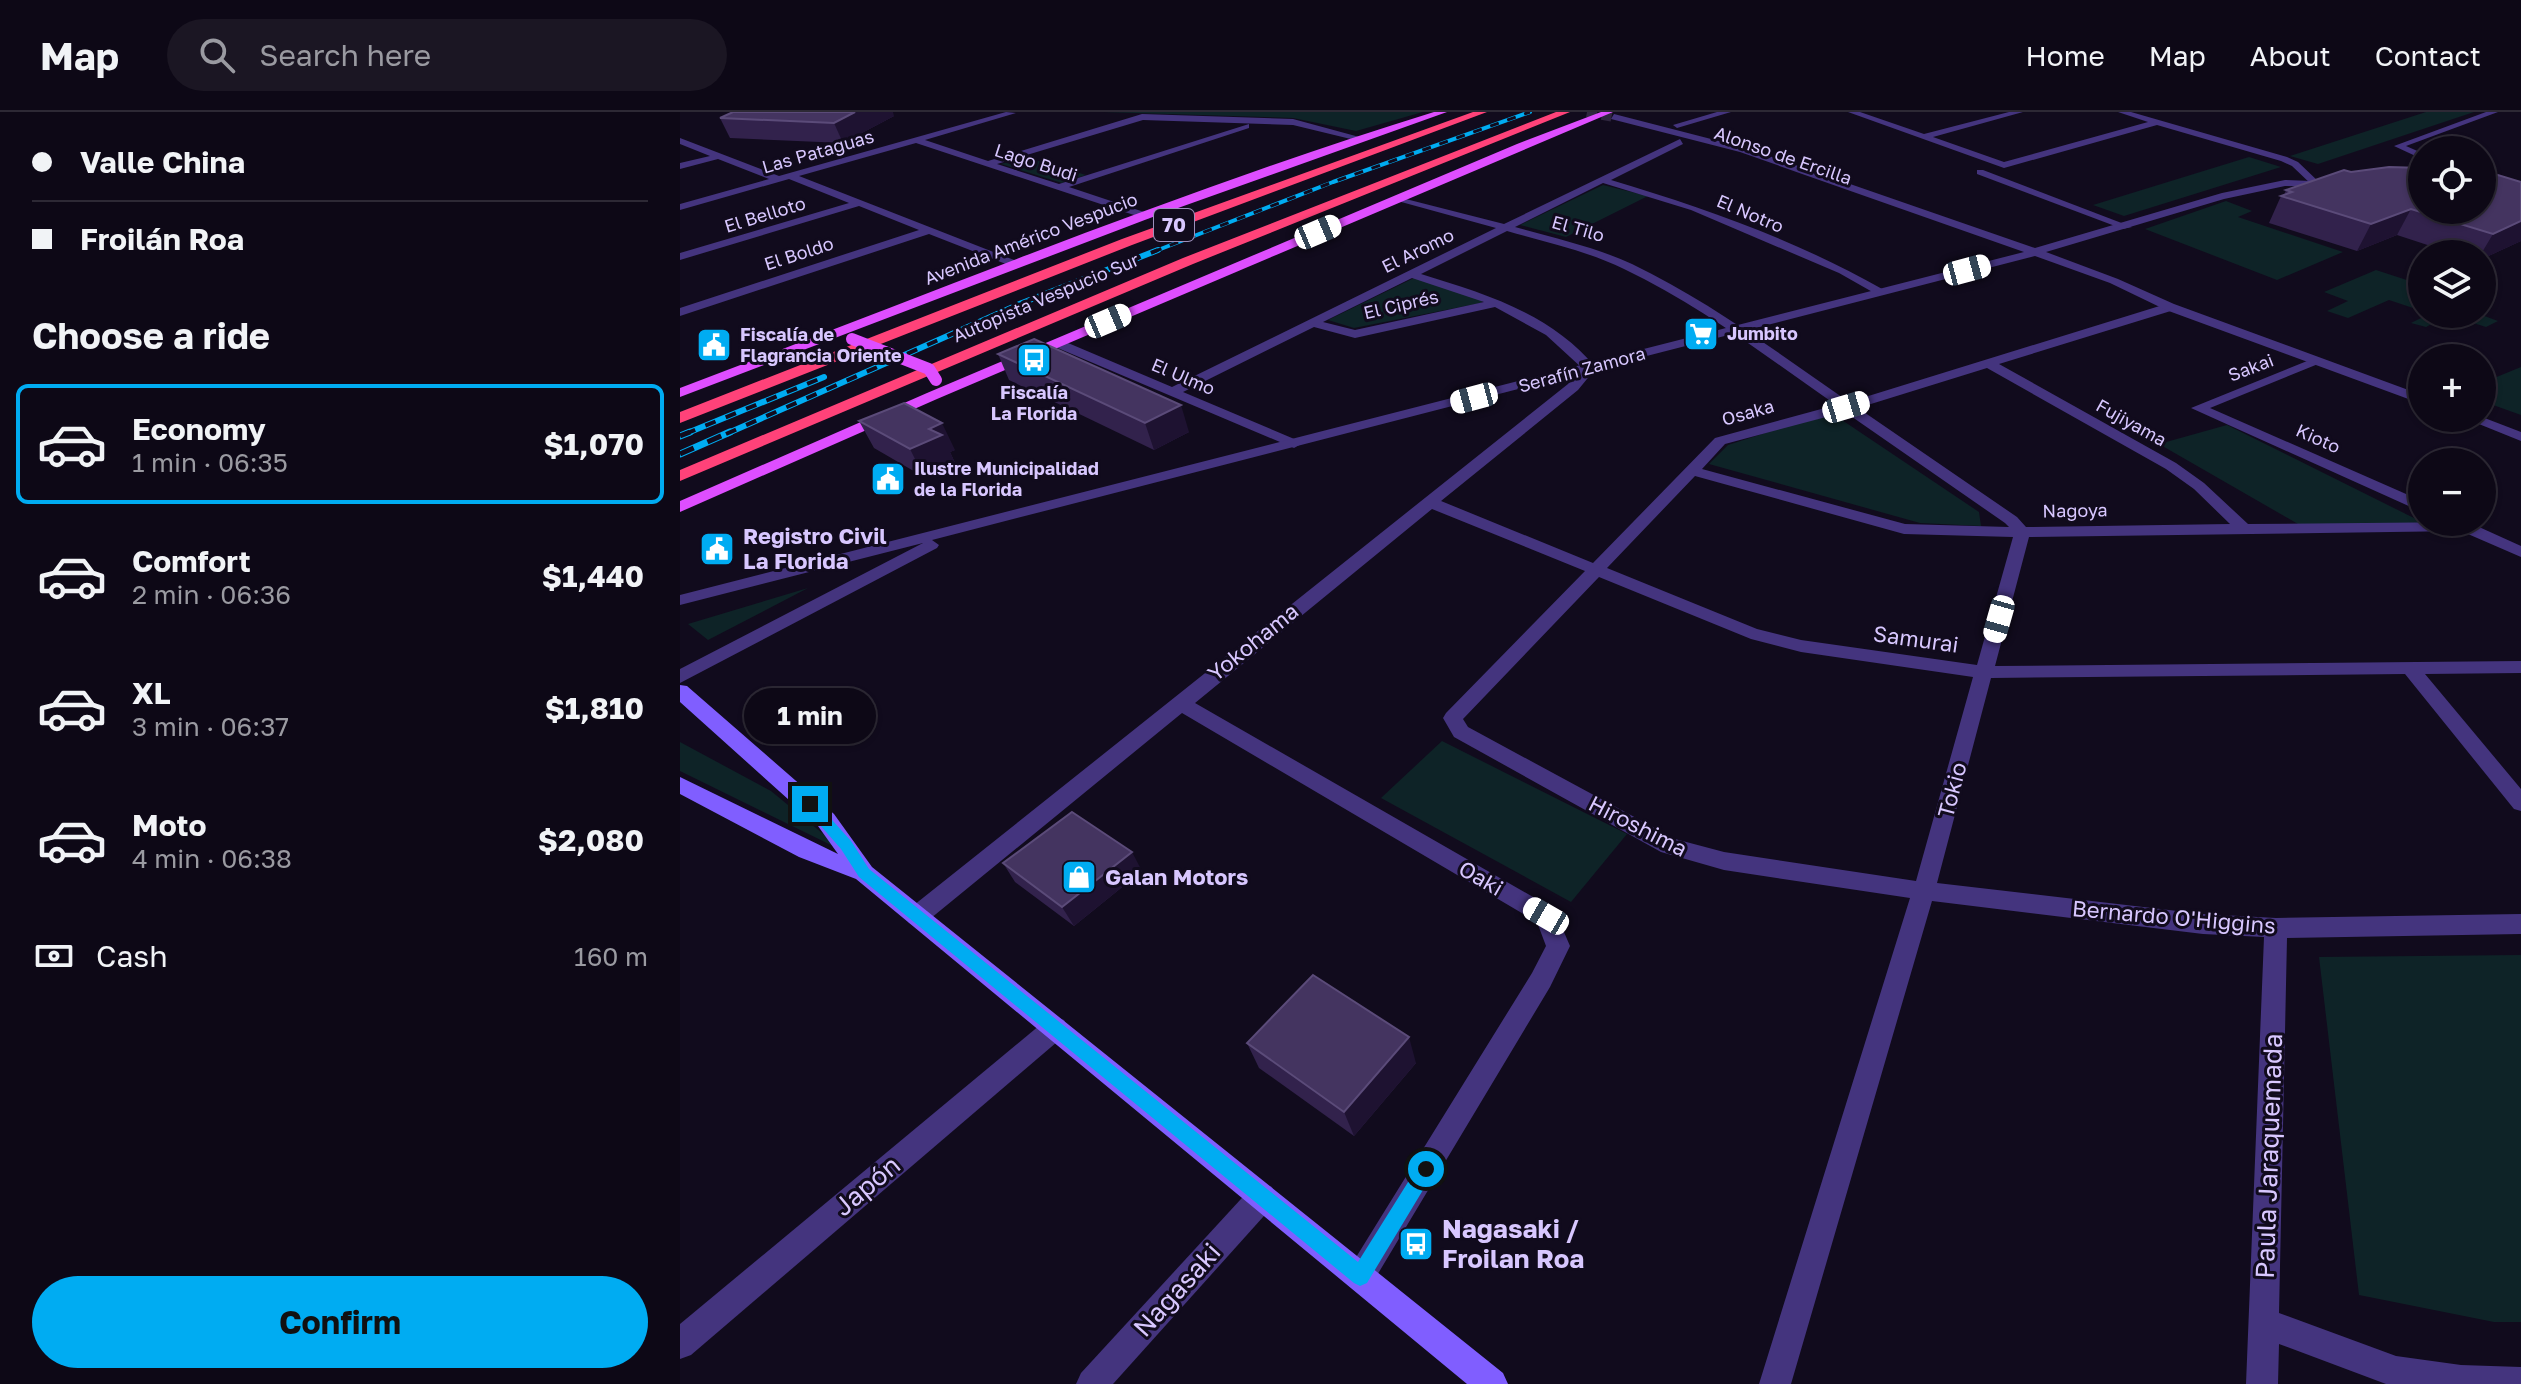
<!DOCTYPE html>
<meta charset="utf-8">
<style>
:root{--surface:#0d0816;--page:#1b1623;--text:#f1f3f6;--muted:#9a9aa1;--line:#2d2935;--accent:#00acf2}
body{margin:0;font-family:"Golos Text",sans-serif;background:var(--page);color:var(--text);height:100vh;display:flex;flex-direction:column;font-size:30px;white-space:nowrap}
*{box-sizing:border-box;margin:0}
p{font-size:26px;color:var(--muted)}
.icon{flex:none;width:44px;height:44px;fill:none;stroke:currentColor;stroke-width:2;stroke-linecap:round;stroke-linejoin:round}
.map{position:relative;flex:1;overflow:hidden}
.panel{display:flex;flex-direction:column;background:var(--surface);width:680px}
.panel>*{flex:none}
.top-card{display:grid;align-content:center;height:176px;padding:0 32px;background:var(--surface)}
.tools{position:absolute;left:1728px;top:24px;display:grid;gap:16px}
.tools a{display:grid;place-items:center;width:88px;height:88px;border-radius:50%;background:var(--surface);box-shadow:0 2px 6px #0004,0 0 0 2px var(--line);font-size:40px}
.end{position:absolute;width:36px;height:36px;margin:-18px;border:10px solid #00acf2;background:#111;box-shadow:0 0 0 4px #111}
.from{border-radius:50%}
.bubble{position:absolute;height:56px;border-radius:28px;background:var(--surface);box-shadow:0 2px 6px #0004,0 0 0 2px var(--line);font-size:26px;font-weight:700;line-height:56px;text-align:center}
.car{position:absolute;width:24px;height:48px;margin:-24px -12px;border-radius:10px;box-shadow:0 0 6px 2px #0007;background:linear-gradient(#fff 24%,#345 0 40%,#fff 0 76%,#345 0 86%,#fff 0)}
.top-card b{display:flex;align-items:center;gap:28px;height:76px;font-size:30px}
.top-card b+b{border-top:2px solid var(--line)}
.top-card i{width:20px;height:20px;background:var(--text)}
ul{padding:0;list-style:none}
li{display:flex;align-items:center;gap:24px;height:120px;margin:0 16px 12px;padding:0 16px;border:4px solid transparent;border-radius:12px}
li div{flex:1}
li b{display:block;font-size:30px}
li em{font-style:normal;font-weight:700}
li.active{border-color:var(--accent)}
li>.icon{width:72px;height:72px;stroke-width:1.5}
h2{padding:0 32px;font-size:36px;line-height:96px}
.pay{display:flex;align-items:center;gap:20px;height:88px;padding:0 32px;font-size:30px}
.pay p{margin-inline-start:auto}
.button{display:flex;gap:16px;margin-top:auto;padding:16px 32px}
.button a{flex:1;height:92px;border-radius:48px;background:var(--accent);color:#111;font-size:32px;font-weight:700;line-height:92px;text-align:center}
header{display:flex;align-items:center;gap:48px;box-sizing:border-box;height:112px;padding:0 40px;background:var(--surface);border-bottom:2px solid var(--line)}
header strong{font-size:38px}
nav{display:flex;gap:44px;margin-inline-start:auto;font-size:28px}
.search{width:560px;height:72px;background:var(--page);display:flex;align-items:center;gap:20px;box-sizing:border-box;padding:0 28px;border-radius:44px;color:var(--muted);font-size:30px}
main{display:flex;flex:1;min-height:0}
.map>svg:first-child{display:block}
.green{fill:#0e2327}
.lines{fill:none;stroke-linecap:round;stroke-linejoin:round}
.tertiary-tunnel{stroke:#2f273f;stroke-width:10;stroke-dasharray:10 5;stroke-linecap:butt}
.minor{fill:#44347e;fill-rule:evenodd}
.tertiary{fill:#44347e;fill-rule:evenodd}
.secondary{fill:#805eff;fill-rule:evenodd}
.primary{fill:#de4eff;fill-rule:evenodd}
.motorway{fill:#ff4279;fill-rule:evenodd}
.rail-far2-casing{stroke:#00acf2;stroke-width:4}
.rail-far1-casing{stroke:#00acf2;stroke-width:6}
.rail-casing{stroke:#00acf2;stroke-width:7}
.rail-far2{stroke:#110b1d;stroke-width:3;stroke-dasharray:9;stroke-linecap:butt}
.rail-far1{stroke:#110b1d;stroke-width:4;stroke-dasharray:11;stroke-linecap:butt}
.rail{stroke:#110b1d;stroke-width:5;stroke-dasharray:15;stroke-linecap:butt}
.primary-bridge{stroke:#de4eff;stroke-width:12}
.wall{fill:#32224c}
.shaded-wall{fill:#1e1231}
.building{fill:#443460;stroke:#5b4b79;stroke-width:2}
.route{fill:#00acf2}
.labels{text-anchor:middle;stroke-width:6;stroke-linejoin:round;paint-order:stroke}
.far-street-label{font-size:18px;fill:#d8c7ff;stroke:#110b1d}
.far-poi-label{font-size:18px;font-weight:bold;fill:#d8c7ff;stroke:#110b1d;text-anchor:start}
.shield{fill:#110b1d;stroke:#9c8fbb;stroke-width:2}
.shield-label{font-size:20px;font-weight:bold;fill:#d8c7ff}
.poi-label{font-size:22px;font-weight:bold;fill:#d8c7ff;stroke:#110b1d;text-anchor:start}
.street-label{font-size:22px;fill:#d8c7ff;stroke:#110b1d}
.near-street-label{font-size:26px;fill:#d8c7ff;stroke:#110b1d}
.near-poi-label{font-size:26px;font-weight:bold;fill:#d8c7ff;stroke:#110b1d;text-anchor:start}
</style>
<header>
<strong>Map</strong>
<div class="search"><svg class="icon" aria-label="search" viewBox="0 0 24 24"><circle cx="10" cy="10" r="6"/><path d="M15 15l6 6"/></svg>Search here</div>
<nav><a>Home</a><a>Map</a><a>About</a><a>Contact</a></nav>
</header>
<main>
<section class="panel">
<div class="top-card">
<b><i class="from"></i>Valle China</b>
<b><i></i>Froilán Roa</b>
</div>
<h2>Choose a ride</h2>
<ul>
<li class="active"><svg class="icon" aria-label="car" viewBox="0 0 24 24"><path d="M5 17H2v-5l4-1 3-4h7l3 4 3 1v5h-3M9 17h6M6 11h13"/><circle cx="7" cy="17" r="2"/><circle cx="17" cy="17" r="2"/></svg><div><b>Economy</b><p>1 min · 06:35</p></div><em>$1,070</em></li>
<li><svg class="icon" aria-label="car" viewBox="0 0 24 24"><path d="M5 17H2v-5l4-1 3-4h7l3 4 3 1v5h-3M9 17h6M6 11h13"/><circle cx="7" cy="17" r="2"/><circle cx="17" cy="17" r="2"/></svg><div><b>Comfort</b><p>2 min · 06:36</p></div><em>$1,440</em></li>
<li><svg class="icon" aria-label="car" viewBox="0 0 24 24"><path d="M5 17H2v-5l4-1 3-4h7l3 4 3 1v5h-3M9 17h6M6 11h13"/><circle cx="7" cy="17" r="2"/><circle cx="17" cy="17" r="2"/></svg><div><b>XL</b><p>3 min · 06:37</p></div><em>$1,810</em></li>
<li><svg class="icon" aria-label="car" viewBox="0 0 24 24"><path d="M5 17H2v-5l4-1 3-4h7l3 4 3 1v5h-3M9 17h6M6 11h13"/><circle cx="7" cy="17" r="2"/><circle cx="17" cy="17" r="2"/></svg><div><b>Moto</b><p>4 min · 06:38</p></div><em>$2,080</em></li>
</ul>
<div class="pay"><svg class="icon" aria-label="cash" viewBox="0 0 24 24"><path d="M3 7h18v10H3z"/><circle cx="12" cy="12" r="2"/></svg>Cash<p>160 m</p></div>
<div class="button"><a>Confirm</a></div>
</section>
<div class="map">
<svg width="1841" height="1272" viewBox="0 0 1841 1272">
<rect width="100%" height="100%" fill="#110b1d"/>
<!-- green -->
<g class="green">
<path d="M423,0h320l-67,19 -63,-13z"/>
<path d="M1746,0h48l-156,52 -28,-8z"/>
<path d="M345,45l61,18 -24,8 -61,-19z"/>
<path d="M1569,45l32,10 -157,49 -31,-11z"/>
<path d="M923,73l45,11 -82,41 -46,-12z"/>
<path d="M1546,89l26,10 -14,6 105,35 -66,28 -132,-51z"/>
<path d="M1696,158l46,15v26l-33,-11 -41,18 -21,-7 21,-10 -24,-9z"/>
<path d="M734,166l69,22 -2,3 -127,25 -26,-8z"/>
<path d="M1749,202h50l19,7 -12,6 -16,-5 -9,7 -24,-8 -11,6 -15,-4z"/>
<path d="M1841,255v48l-39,-14v-18z"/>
<path d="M1150,300l149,100 2,14 -61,-3 -211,-59 19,-19z"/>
<path d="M1547,313l195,97 7,2h-131l-139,-80z"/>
<path d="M128,476l-100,52 -20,-16z"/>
<path d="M762,629l185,93 -56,68 -190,-104z"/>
<path d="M0,630l91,49 62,51v4l-153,-75z"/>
<path d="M1841,843v367h-27l-135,-27 -40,-338z"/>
</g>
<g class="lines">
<!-- tertiary-tunnel -->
<path class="tertiary-tunnel" d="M907,0l27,5"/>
<!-- minor -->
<g class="minor">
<path d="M326,0l10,1 -91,27 63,21 154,-47 151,5 70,19 -4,3 -66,-16 -150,-5 -146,44 62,20 190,-60v4l-180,59 81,27v4l-4,1 -230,-76 -117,33 220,86v4h-8l-82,-32 -249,82v-8l239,-78 -60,-24 -179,54v-7l169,-50 -60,-24 -109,31v-6l89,-25 -51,-20 -38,10v-6l30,-7 -30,-12v-6l99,38z"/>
<path d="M1037,0h14l-54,16 -4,-3z"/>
<path d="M1168,0h12l64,22 85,-22h14l-90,25 71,25 144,-40 -30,-10h13l156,45 11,5 22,21 -8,2 -20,-19 -11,-5 -124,-36 -153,43z"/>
<path d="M1806,0h12l-92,34 16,7v6l-28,-13z"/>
<path d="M1000,27l3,5 -72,36c94,28 187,61 273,110v4h-8l-37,-21 -148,-63 -88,-27 -88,44c39,11 80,20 117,37 77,37 146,89 217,138l317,-98h8v6l-175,54 177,99 28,20 44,41 220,-2 53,24v11l-60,-26 -432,6 -34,129 526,-5v12l-96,1 96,115v22l-7,-2 -109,-135 -414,4 -54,205 266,31 73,4 245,-4v20l-234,4 -8,375 117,43 65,9 60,2v17h-135l-107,-40 -1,40h-32l18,-447 -61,-3 -271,-33 -141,483h-32l151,-486 -186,-28 -63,-18 -207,-115 -11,-19 3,-5 139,-142 -153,-62 -237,194 359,206 16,37 -20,41 -180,300 -10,5 -10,-5 -5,-10 5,-10 182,-294 14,-27 -9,-24 -355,-209 -257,210 -8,3 -8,-3 -4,-7 4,-7 659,-525 14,-16 -36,-33 -51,-28 -140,31 -41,-11 -131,65 116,49 2,3 -7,4 -241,-102v-6h8l111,47 324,-159 -102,-28v-4l110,28zM827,119c39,11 80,20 117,38 76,36 143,88 212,136l-121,33 -122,125 -152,-62 137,-111 18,-22c-44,-54 -110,-74 -175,-94zM732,166l72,24 -129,28 -32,-8zM1307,256l179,101 28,20 36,35 -204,3 -9,-10 -159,-109zM1165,300l160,111 4,4 -104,-3 -203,-55 23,-25zM1015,364l209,58 109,3 -36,128 -176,-25 -44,-11 -150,-61zM919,465l152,62 50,13 172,25 -57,204 -192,-29 -49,-13 -207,-112 -5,-8z"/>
<path d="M1802,57l39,16v7l-39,-17z"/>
<path d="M1297,58h6l149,57 -9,2 -146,-55z"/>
<path d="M1632,247l11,3 -113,46 212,93v11l-231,-104z"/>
<path d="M375,905l9,3 4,8 -4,8 -373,319 -11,4v-35l366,-304z"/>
<path d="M582,1071l10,4 4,10 -4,10 -159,177h-37l5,-11 171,-186z"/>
</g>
<!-- tertiary -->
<g class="tertiary">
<path d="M934,2l132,34 289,100 187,-55 63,-13 52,2 -3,5 -49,-1 -61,13 -178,53 72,27 56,25 248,91v9l-256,-94 -56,-27 -75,-27 -1103,284 7,5 -2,3 -257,135v-14l243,-126 -243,62v-10l1344,-343 -284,-100 -129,-33z"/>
<path d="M1802,305l39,15v9l-57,-23z"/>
</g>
<!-- secondary -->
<path class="secondary" d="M0,573l7,1 147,128 38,53 631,506 5,11h-41l-611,-505 -57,-22 -119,-63v-17l158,77 -20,-28 -138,-124z"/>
<!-- primary -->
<g class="primary">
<path d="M754,0h13l-297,106 -470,179v-9c250,-94 499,-197 754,-276z"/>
<path d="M921,0h12l-676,287 -257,113v-11l247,-108 590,-249z"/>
</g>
<!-- motorway -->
<g class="motorway">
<path d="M793,0h14l-355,133 -452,178v-11l442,-173z"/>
<path d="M876,0h14l-377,152 -513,217v-11l503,-212z"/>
</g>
<!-- rail-far2 casing -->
<g class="rail-far2-casing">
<path id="rail-far2" d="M473,140l180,-70 197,-70"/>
</g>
<!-- rail-far1 casing -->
<g class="rail-far1-casing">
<g id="rail-far1">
<path d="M5,322l139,-57"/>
<path d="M46,322l296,-131 136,-53"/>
</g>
</g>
<!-- rail casing -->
<g class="rail-casing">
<g id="rail">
<path d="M0,324l10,-4"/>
<path d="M0,342l50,-22"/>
</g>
</g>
<!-- rail-far2 -->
<use href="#rail-far2" class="rail-far2"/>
<!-- rail-far1 -->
<use href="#rail-far1" class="rail-far1"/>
<!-- rail -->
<use href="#rail" class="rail"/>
<!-- primary-bridge -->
<path class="primary-bridge" d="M172,227l77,30 7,11"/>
</g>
<!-- wall -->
<g class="wall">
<path d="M214,4l-51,27 -113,-5 -10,-20z"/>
<path d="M1671,60l170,10v59l-39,18v-5h-27l-58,-19 -40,16 -88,-28 12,-27 3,-1 2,-5z"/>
<path d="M318,242l191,78 -35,18 -145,-70z"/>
<path d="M179,309l96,29 -5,2 5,11 -31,14 -50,-29z"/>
<path d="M323,751l139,8 -68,55 -59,-44z"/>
<path d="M567,931l169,20 -62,73 -95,-68z"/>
</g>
<!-- shaded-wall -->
<g class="shaded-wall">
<path d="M175,0h38l1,4 -51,27 -9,-20z"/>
<path d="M1731,97l-14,26 -40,16 14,-27z"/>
<path d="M1841,109v20l-39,18v-5h-1l12,-20z"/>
<path d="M501,293l8,27 -35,18 -9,-27z"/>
<path d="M262,311l13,27 -5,2 5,11 -31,14 -14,-28 19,-20z"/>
<path d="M452,740l10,19 -68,55 -12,-19z"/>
<path d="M729,925l7,26 -62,73 -10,-24z"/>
</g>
<!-- building -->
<g class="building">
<path d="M53,0h122l-21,11 -114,-5z"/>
<path d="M1709,55l33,1v42h60v-31l4,1 12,-5 23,7v39l-28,13 -82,-25 -40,15 -90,-28 11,-4 -6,-2 58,-20 7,2z"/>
<path d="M354,227l147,66 -36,18 -147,-69z"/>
<path d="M224,291l38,20 -13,6 13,6 -32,14 -51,-28z"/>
<path d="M392,700l60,40 -70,55 -59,-44z"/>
<path d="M633,863l96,62 -65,75 -97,-69z"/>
</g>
<!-- route -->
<path class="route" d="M130,687l5,2 36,40 18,28 489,393 62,-99 6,-3 6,3 3,6 -3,6 -65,108 -7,3 -6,-3 -495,-406 -18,-28 -36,-41v-7z"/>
<!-- icons -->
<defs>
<g id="supermarket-square" transform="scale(1.8)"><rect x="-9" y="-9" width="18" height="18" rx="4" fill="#00acf2" stroke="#110b1d"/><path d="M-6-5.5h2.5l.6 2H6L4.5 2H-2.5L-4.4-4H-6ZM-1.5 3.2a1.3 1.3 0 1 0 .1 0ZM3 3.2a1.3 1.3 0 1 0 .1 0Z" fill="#fff"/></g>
<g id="civic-square" transform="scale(1.8)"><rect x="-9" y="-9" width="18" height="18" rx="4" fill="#00acf2" stroke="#110b1d"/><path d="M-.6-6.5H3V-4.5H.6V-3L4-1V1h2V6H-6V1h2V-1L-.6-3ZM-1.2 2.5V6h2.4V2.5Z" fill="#fff"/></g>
<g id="bus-square" transform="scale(1.8)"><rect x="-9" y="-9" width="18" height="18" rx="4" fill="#00acf2" stroke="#110b1d"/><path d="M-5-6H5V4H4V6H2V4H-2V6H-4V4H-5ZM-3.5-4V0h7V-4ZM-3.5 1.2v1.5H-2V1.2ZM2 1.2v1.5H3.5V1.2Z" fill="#fff"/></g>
<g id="shop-square" transform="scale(1.8)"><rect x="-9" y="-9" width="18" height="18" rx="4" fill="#00acf2" stroke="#110b1d"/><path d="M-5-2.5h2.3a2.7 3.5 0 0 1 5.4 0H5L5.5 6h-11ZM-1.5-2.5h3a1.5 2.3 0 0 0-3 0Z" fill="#fff"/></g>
</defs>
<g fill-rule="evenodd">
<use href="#supermarket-square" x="1021" y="222"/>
<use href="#civic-square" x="34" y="233"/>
<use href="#bus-square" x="354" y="248"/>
<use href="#civic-square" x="208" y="367"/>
<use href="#civic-square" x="37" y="437"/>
<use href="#shop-square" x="399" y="765"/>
<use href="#bus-square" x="736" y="1132"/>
</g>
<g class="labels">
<!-- far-street labels -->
<g class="far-street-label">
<text transform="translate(138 40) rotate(-16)" y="6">Las Pataguas</text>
<text transform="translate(1103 44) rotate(19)" y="6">Alonso de Ercilla</text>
<text transform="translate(356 51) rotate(18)" y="6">Lago Budi</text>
<text transform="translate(1070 102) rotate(23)" y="6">El Notro</text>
<text transform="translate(85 103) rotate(-17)" y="6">El Belloto</text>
<text transform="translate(898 117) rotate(16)" y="6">El Tilo</text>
<text transform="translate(351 127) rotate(-21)" y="6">Avenida Américo Vespucio</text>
<text transform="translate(738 139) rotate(-26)" y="6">El Aromo</text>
<text transform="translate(119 142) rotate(-18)" y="6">El Boldo</text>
<text transform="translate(366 186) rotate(-23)" y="6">Autopista Vespucio Sur</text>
<text transform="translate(721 193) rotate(-13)" y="6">El Ciprés</text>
<text transform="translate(1571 256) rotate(-21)" y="6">Sakai</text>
<text transform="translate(902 258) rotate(-15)" y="6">Serafín Zamora</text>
<text transform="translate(503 265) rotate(23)" y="6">El Ulmo</text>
<text transform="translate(1068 301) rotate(-16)" y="6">Osaka</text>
<text transform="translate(1451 311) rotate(29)" y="6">Fujiyama</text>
<text transform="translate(1638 327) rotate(24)" y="6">Kioto</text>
<text transform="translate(1395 399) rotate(-1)" y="6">Nagoya</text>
</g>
<!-- far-poi labels -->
<g class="far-poi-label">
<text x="1047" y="228">Jumbito</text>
<text x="60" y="229">Fiscalía de<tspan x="60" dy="21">Flagrancia Oriente</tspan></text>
<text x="354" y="287" text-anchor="middle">Fiscalía<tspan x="354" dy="21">La Florida</tspan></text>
<text x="234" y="363">Ilustre Municipalidad<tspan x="234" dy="21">de la Florida</tspan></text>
</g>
<!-- shield labels -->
<rect class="shield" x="474" y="97" width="40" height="32" rx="6"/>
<g class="shield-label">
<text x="494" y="120">70</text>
</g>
<!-- poi labels -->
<g class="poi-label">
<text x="63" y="432">Registro Civil<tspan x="63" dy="25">La Florida</tspan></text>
<text x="425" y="773">Galan Motors</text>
</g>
<!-- street labels -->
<g class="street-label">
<text transform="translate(1236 527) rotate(8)" y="8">Samurai</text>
<text transform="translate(573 530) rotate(-39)" y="8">Yokohama</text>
<text transform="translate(1272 678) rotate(-75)" y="8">Tokio</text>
<text transform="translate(958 714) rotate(27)" y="8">Hiroshima</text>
<text transform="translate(801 766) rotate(30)" y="8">Oaki</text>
<text transform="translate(1494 805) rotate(5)" y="8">Bernardo O'Higgins</text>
</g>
<!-- near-street labels -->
<g class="near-street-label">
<text transform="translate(1589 1044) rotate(-88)" y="9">Paula Jaraquemada</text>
<text transform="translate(187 1074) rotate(-40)" y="9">Japón</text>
<text transform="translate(497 1178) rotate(-48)" y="9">Nagasaki</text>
</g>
<!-- near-poi labels -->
<g class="near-poi-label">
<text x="762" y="1126">Nagasaki /<tspan x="762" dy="30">Froilan Roa</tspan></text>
</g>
</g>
</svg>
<div class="tools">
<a><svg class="icon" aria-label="locate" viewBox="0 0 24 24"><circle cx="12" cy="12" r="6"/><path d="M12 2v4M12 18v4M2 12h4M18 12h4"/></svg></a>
<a><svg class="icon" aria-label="layers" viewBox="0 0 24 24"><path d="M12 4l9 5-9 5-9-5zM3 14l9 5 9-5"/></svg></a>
<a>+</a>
<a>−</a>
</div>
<i class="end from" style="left:746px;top:1057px"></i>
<i class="end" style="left:130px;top:692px"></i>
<div class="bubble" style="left:64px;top:576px;width:132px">1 min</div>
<i class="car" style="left:638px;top:120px;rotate:67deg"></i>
<i class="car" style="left:1287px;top:158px;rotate:75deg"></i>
<i class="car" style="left:428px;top:209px;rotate:67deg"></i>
<i class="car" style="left:794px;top:286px;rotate:255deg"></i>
<i class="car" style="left:1166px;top:295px;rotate:73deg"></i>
<i class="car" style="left:1319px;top:507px;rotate:196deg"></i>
<i class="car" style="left:866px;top:804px;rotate:300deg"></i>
</div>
</main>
